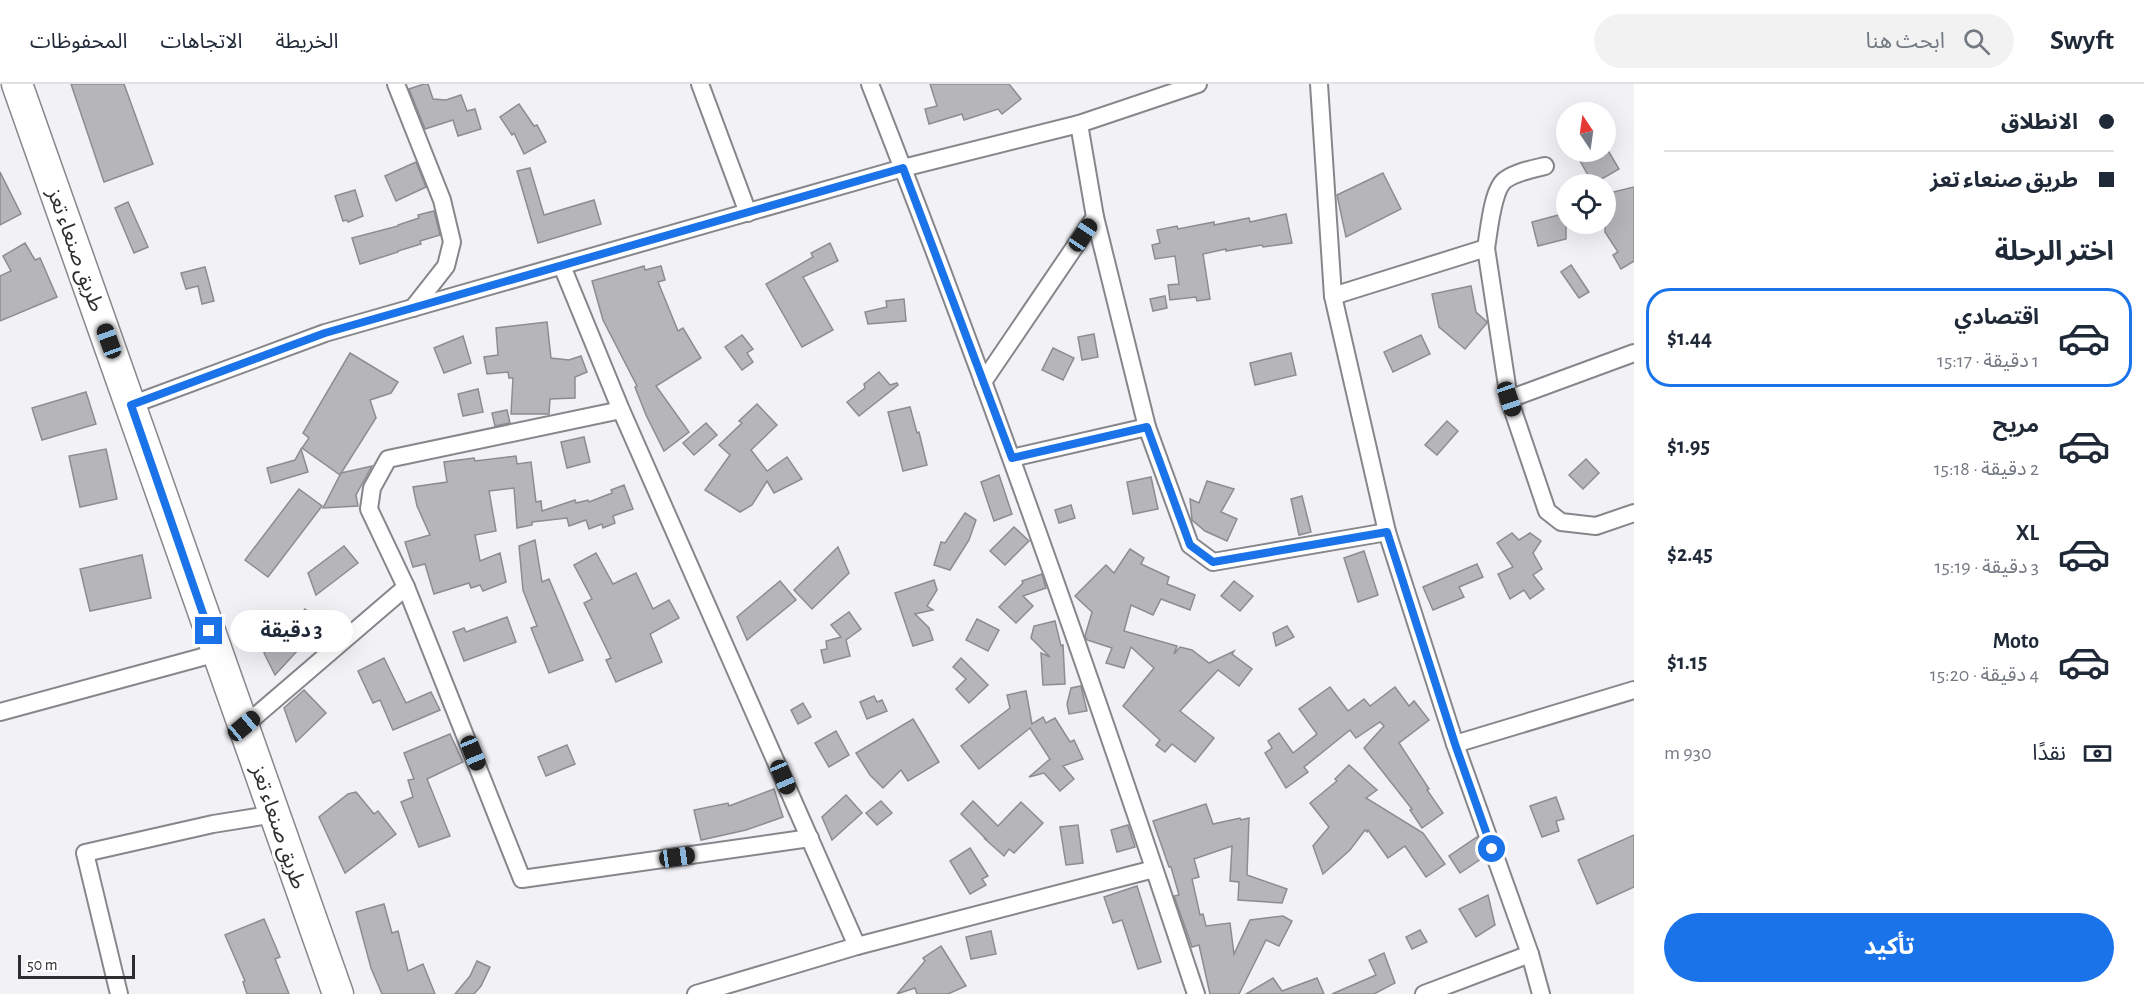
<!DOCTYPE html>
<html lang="ar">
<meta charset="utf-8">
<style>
:root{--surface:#fff;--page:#f2f2f3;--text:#1f2937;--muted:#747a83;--line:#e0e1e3;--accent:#1a73e8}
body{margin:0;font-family:"Alegreya Sans","Noto Sans Arabic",sans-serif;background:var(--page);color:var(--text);direction:rtl;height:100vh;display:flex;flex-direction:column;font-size:22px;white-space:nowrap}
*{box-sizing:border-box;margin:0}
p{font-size:20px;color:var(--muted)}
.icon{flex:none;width:33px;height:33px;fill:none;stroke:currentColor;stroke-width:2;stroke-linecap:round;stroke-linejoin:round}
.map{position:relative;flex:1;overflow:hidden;direction:ltr}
.side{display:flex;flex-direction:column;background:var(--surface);width:510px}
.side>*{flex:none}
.banner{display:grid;align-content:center;height:132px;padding:0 30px;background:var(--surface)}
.needle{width:39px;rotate:347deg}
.controls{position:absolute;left:1556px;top:18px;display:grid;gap:12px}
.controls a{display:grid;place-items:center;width:60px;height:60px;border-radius:50%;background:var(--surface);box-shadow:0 6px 24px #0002;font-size:30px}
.scale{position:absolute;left:18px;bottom:15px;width:117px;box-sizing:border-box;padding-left:6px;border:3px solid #2e2e30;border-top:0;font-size:16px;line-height:21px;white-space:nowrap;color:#2e2e30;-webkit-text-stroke:4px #fff;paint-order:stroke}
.end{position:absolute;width:27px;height:27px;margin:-14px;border:8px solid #1a73e8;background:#fff;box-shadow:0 0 0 3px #fff}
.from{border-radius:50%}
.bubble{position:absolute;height:42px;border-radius:21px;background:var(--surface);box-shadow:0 6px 24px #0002;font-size:20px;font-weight:700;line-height:42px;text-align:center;direction:rtl}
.car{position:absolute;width:18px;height:36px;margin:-18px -9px;border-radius:8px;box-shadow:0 0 4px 2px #0007;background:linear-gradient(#222 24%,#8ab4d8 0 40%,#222 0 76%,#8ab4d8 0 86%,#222 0)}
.banner b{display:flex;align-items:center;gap:21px;height:57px;font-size:22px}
.banner b+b{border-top:2px solid var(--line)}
.banner i{width:15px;height:15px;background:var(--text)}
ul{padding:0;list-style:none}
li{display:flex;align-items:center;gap:18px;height:99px;margin:0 12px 9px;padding:0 18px;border:3px solid transparent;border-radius:24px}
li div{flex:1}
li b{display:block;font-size:22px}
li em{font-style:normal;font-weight:700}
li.selected{border-color:var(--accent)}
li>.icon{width:54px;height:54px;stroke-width:1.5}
h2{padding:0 30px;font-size:27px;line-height:72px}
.pay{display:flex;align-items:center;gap:15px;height:66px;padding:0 30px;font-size:22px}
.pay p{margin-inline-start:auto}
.button{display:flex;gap:12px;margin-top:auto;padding:12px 30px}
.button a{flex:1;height:69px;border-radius:36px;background:var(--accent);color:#fff;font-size:24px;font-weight:700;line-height:69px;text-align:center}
header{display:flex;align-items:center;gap:36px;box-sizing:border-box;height:84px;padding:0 30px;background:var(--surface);border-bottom:2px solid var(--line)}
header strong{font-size:28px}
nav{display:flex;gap:33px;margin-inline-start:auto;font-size:21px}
.search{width:420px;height:54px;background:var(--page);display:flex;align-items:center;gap:15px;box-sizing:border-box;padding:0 21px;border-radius:33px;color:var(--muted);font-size:22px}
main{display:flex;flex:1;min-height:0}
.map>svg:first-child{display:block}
.building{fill:#b5b5ba;stroke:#8c8c91;stroke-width:1.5}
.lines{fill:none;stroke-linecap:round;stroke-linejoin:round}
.street-casing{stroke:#87878b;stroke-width:20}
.highway-casing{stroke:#87878b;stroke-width:33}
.street{stroke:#fff;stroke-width:16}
.highway{stroke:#fff;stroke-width:30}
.route{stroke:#1a73e8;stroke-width:8}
.labels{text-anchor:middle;stroke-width:6;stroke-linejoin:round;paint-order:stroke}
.street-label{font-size:21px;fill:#2e2e30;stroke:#fff}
</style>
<header>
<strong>Swyft</strong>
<div class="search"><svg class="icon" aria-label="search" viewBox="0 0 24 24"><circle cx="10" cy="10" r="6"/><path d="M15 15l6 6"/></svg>ابحث هنا</div>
<nav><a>الخريطة</a><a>الاتجاهات</a><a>المحفوظات</a></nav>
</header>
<main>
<section class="side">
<div class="banner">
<b><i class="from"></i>الانطلاق</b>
<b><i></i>طريق صنعاء تعز</b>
</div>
<h2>اختر الرحلة</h2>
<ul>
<li class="selected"><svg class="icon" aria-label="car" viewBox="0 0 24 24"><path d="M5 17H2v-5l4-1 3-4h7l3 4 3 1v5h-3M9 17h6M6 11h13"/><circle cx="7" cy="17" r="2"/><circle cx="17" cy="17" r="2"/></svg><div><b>اقتصادي</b><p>1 دقيقة · 15:17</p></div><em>$1.44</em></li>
<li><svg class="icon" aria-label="car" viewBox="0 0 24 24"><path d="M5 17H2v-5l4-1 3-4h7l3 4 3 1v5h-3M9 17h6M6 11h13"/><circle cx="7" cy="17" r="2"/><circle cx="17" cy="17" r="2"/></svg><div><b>مريح</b><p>2 دقيقة · 15:18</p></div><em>$1.95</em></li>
<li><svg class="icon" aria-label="car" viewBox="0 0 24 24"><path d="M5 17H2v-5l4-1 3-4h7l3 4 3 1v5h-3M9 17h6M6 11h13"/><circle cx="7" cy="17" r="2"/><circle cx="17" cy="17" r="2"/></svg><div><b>XL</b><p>3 دقيقة · 15:19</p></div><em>$2.45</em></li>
<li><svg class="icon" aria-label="car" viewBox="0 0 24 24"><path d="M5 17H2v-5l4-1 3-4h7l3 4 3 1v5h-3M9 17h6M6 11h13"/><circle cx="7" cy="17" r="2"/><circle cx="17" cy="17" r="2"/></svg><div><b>Moto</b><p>4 دقيقة · 15:20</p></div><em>$1.15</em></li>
</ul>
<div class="pay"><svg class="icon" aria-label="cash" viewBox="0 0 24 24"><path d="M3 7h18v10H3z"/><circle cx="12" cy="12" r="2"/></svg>نقدًا<p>930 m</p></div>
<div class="button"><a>تأكيد</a></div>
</section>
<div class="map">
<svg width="1634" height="910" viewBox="0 0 1634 910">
<rect width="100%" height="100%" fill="#f1f1f6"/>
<!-- building -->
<g class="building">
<path d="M71,0h53l29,80 -49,18z"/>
<path d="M424,0h4l5,15 13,1 15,-5 6,16 8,-2 6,20 -23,7 -5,-16 -28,9 -16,-40z"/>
<path d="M930,0h79l12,15 -19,15 -4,-5 -34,11 -2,-6 -33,10 -4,-15 12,-3z"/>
<path d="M519,20l15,22 3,-1 9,17 -22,12 -10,-21 -2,2 -12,-18z"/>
<path d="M1575,68h34l10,17 -26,15z"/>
<path d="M416,78l10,25 -30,14 -11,-25z"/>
<path d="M530,84l14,47 50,-15 7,24 -63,19 -21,-72z"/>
<path d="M0,88l21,42 -21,11z"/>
<path d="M1383,89l18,36 -55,28 -9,-42z"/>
<path d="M1634,103v74l-13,8 -8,-14 5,-3 -13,-20v-38z"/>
<path d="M355,106l8,26 -15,6 -1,-2 -4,1 -8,-25z"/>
<path d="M128,118l20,45 -14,6 -19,-45z"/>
<path d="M434,127l6,24 -20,6 1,3 -23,7v1l-38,12 -8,-26 46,-12v-1l21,-7 -1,-3z"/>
<path d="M1566,129v26l-28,7 -6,-24z"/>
<path d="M1286,130l6,29 -29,4 -1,-2 -36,6v-2l-23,5 7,45 -13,2 -1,-4 -26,3 -2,-15 11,-1 -4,-28 -20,3 -3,-14 8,-2 -3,-13 20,-4 1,3 36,-7v3l35,-7 1,4z"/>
<path d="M25,159l10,17 5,-2 17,39 -57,24v-45l11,-5 -8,-15z"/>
<path d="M830,159l8,18 -35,16 30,53 -31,17 -36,-63 47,-27 -2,-4z"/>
<path d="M1571,181l18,27 -10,6 -18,-26z"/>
<path d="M644,182l1,4 16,-4 4,14 -7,2 20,49 5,-3 18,30 -45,28 33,46 -25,19 -18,-36 -11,-28 2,-1 -34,-66 -11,-39z"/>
<path d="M205,183l9,34 -12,3 -4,-18 -12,3 -5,-16z"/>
<path d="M1471,202l5,26 10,9 1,2 -22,26 -26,-22 -7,-33z"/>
<path d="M1165,212l2,12 -14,3 -3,-12z"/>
<path d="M904,215l2,22 -38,3 -3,-12 22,-5 -1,-6z"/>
<path d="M547,238l4,36 18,2 12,-4 6,16 -12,5v21l-25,1 -1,15h-38l2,-36h-4l-1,-6 -21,2 -3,-17 14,-2 -2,-27z"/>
<path d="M1094,250l4,23 -16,3 -4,-23z"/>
<path d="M742,251l11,14 -6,4 6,9 -11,8 -17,-23z"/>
<path d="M1421,251l9,19 -37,18 -9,-20z"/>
<path d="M463,252l8,27 -27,10 -10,-25z"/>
<path d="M1053,264l21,10 -11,22 -21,-10z"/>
<path d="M350,269l48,29 -7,11 -21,7 6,18 -36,57 -38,-27 7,-10 -6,-5z"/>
<path d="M1291,269l5,22 -41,10 -5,-22z"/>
<path d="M879,288l11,13 7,-2 1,2 -39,31 -12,-14 18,-14 -1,-4z"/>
<path d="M478,305l5,23 -20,4 -5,-22z"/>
<path d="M86,308l10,32 -54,16 -10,-32z"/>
<path d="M757,320l20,21 -26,25 16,21 20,-14 15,22 -28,14 -7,-12 -15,24 -12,7 -35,-22 25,-35 -11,-10 23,-22 -3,-2z"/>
<path d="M910,323l7,26 2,-1 8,33 -24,6 -15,-59z"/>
<path d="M507,326l3,13 -15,3 -3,-13z"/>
<path d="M1447,337l11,10 -21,24 -12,-10z"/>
<path d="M706,339l11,12 -23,20 -11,-12z"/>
<path d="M584,353l6,25 -23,6 -6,-26z"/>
<path d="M106,365l11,50 -37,8 -11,-51z"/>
<path d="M301,365l7,23 -37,11 -4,-15 28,-8z"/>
<path d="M516,372l1,8 14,-2 5,40 5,-1 1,10 33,-11 1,3 12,-3 1,2 23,-9 -1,-3 13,-5 9,24 -20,7 2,7 -12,5 -1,-4 -13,5 -3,-9 -17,6 -2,-8 -35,4v3l-15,3 -3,-40 -25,3 7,40 -21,4 5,26 20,-8 6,29 -23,9 -3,-6 -9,3 -2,-5 -35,11 -9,-30 -12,3 -8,-25 25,-7 -13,-29 -4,-19 34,-5 -3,-20 30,-4 1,3z"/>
<path d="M1586,375l13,14 -16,16 -14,-14z"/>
<path d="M372,382l-16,29 2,11 -35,2 18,-35z"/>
<path d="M999,391l13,39 -18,7 -13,-39z"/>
<path d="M1151,393l7,32 -25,5 -6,-32z"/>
<path d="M1207,397l27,8 -13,23 16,7 -10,22 -22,-10 -13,-11 -2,-21 9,4z"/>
<path d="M299,405l23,17 -54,71 -23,-17z"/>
<path d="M1302,412l9,36 -12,3 -8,-36z"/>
<path d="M1071,421l4,13 -16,5 -4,-13z"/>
<path d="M965,429l11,7 -7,20 -19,30 -16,-5 7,-23 4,1z"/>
<path d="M1014,443l15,14 -24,24 -15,-14z"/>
<path d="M1512,449l7,7 11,-7 11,8 -8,12 9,16 -9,6 11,14 -14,10 -6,-9 -14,9 -12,-25 15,-7 -16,-24z"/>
<path d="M535,456l7,42 7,-3 34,81 -34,13 -18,-45 6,-2 -14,-36 -4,-44z"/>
<path d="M344,462l14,17 -42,32 -8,-22z"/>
<path d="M838,463l11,26 -37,36 -18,-19z"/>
<path d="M1130,465l14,9 -3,6 28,13 -2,7 28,11 -5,15 -29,-11 -8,16 -22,-10 -7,26 53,15 -3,8 6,-7 12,3 17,13 25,-12 -2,3 20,15 -13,17 -21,-16 -38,41 34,27 -19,24 -23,-18 -7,8 -9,-7 4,-5 -37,-34 31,-38 -23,-21 -7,21 -18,-5 6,-15 -25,-8 -2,-4 7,-24 -17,-16 31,-31 8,8z"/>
<path d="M1364,467l14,44 -20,7 -14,-44z"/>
<path d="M596,469l17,31 23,-11 17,36 16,-9 10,18 -29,16 12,28 -46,20 -10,-22 5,-2 -27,-55 8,-4 -18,-34z"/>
<path d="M142,471l9,43 -61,13 -10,-42z"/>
<path d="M1477,480l6,13 -24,10 5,10 -31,13 -10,-23z"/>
<path d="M1042,490l4,14 -23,8 10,10 -17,17 -17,-16 24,-24 -1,-2z"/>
<path d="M934,496l3,10 -10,16 6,4 -18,4 14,14 4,12 -20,6 -18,-53z"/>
<path d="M780,497l16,19 -49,40 -10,-23z"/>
<path d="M1234,497l19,15 -13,15 -19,-15z"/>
<path d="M305,525l17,15 -47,51 -11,-22z"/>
<path d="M849,528l12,17 -15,11 4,16 -26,7 -3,-13 6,-1 -1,-8 15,-4 -10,-12z"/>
<path d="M507,533l9,25 -52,19 -11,-29 11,-4 2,4z"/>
<path d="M977,535l22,11 -11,21 -22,-11z"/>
<path d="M1055,537l6,25 2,-1 2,39 -22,1 -2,-32 9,4 -19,-19 3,-12z"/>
<path d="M1287,542l7,11 -18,9 -3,-13z"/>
<path d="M384,574l22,45 25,-11 9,18 -47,20 -13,-30 -7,3 -15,-32z"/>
<path d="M961,574l27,27 -19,18 -13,-14 10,-10 -13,-12z"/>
<path d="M1081,602l6,25 -18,3 -2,-10 4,-16z"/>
<path d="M1330,603l18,24 16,-12 6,7 25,-19 14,19 5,-5 15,19 -30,23 30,46 -2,1 16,23 -21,15 -12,-18 2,-1 -48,-61 20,-22 -4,-4 -24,16 -6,-8 -46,37 4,5 -22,16 -21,-35 7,-5 -4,-7 11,-8 14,20 24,-19 -18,-25z"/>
<path d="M304,606l22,23 -30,29 -12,-34z"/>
<path d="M1026,607l6,33 11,-7 3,6 9,-5 15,24 4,-2 9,19 -20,7 11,13 -14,12 -16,-18 -15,4 21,-18 -20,-31 -51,41 -18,-23 49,-38 -3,-13z"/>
<path d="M874,612l3,6 5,-2 5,11 -20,8 -7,-17z"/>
<path d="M803,619l8,14 -13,7 -7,-14z"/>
<path d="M913,635l26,43 -31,19 -7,-11 -18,18 -13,-13 -14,-22z"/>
<path d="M836,647l13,24 -20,12 -14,-24z"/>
<path d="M450,650l13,28 -36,17 23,57 -31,11 -18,-45 12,-5 -5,-17 6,-1 -10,-26z"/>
<path d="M567,661l8,19 -29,12 -8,-19z"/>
<path d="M1349,681l28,25 -11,8 57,35 22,31 -19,13 -21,-31 -17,12 -20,-28 -1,2 -2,-2 -15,20 -27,24 -10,-28 16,-19 -19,-24 27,-22 -2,-2z"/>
<path d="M774,705l9,28 -37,13 -45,10 -7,-30 34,-7 1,3z"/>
<path d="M356,708l18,22 4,-3 18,23 -51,39 -26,-56 29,-23z"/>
<path d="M846,711l16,18 -30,27 -10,-23z"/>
<path d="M1556,713l8,22 -8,2 3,10 -17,6 -12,-31z"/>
<path d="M881,717l11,12 -15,12 -11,-12z"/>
<path d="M973,717l25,25 23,-24 22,21 -29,30 -5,-4 -5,7 -19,-17h1l-25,-25z"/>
<path d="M1206,720l7,20 27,-6 1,2 8,-2 -2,57 40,14 -5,14 -44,-3 1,-18 -9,-1 2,-35 -38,13 5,18 -7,2 8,36 3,-1 3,12 24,-3 4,31 16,-34 33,-4 9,5 -13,25 -13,-6 -27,54h-29l-11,-49 -7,2 -18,-51 5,-1 -8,-28h-2l-16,-46z"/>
<path d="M1078,741l5,38 -17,2 -6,-38z"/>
<path d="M1128,741l7,22 -18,5 -6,-22z"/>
<path d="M1634,751v52l-37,17 -19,-44z"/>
<path d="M1477,753l7,20 -24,16 -11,-17z"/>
<path d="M970,764l18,28 -6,3 4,6 -16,9 -20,-33z"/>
<path d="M1137,802l24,76 -23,7 -16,-49 -9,3 -9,-26z"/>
<path d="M1488,811l7,30 -19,12 -17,-28z"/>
<path d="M384,820l8,29 6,-2 10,40 15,-7 12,30h-53l-11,-26 -15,-56z"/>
<path d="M264,835l16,38 -5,2 14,35h-42l-4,-12 2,-1 -20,-46z"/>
<path d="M1420,846l7,12 -15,7 -6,-12z"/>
<path d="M991,847l5,23 -25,5 -5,-22z"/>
<path d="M941,862l25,40 -18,8h-31l-2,-6 -18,6 28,-33 -2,-3z"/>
<path d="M1384,869l11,30 -21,11h-42l44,-19 -7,-15z"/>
<path d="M477,877l13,6 -9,19 -7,8h-19l15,-18z"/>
<path d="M1273,894l9,13 35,-13 7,16h-78z"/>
</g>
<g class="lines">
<!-- street casing -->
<g class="street-casing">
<g id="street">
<path d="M396,0l46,116 10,42 -6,24 -33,42"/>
<path d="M700,0l48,129"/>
<path d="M870,0c118,300 225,604 326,910"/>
<path d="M1319,0l14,212 54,236 68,212 75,210 11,40"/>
<path d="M1079,40l16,93 52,210"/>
<path d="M1486,164l23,151 38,112 14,11 35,4 38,-13"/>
<path d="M562,182l59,144 236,536"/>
<path d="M1333,212l153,-48c3,-16 6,-58 19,-68 11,-8 27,-11 40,-14"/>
<path d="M983,298l112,-165"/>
<path d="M1509,315l125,-46"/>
<path d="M131,321l194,-72 578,-165 176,-44 119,-40"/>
<path d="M1012,374l135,-31 43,118 23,17 174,-30"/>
<path d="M406,503l116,292 288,-41"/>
<path d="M0,628l217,-59"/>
<path d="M244,642l162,-139 -37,-78 3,-21 16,-29 233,-49"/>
<path d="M1455,660l179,-54"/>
<path d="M119,910l-34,-141 128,-29 62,-10"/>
<path d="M696,910l161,-48 297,-77"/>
<path d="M1424,910l106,-40"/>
</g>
</g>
<!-- highway casing -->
<g class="highway-casing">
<path id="highway" d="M17,0l321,910"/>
</g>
<!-- street -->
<use href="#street" class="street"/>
<!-- highway -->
<use href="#highway" class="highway"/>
</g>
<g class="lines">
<!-- route -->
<path class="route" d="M209,547l-78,-226 194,-72 578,-165 109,290 135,-31 43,118 23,17 174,-30 68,212 37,105"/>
</g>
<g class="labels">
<!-- street labels -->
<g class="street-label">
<text transform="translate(76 166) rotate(70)" y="7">طريق صنعاء تعز</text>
<text transform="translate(279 743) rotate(71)" y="7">طريق صنعاء تعز</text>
</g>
</g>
</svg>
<div class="controls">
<a><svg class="needle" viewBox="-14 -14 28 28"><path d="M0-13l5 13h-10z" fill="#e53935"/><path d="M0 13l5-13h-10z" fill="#747a83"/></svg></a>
<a><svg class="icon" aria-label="locate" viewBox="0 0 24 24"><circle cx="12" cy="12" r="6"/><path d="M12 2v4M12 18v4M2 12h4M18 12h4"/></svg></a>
</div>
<div class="scale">50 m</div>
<i class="end from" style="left:1492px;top:765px"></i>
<i class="end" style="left:209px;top:547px"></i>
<div class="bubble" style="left:230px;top:526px;width:123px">3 دقيقة</div>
<i class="car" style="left:1083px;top:151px;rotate:34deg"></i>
<i class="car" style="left:109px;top:257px;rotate:340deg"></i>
<i class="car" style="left:1509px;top:315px;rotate:161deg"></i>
<i class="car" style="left:244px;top:642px;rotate:50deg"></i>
<i class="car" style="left:473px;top:669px;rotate:158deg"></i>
<i class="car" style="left:783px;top:693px;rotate:157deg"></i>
<i class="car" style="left:677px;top:773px;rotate:82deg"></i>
</div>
</main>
